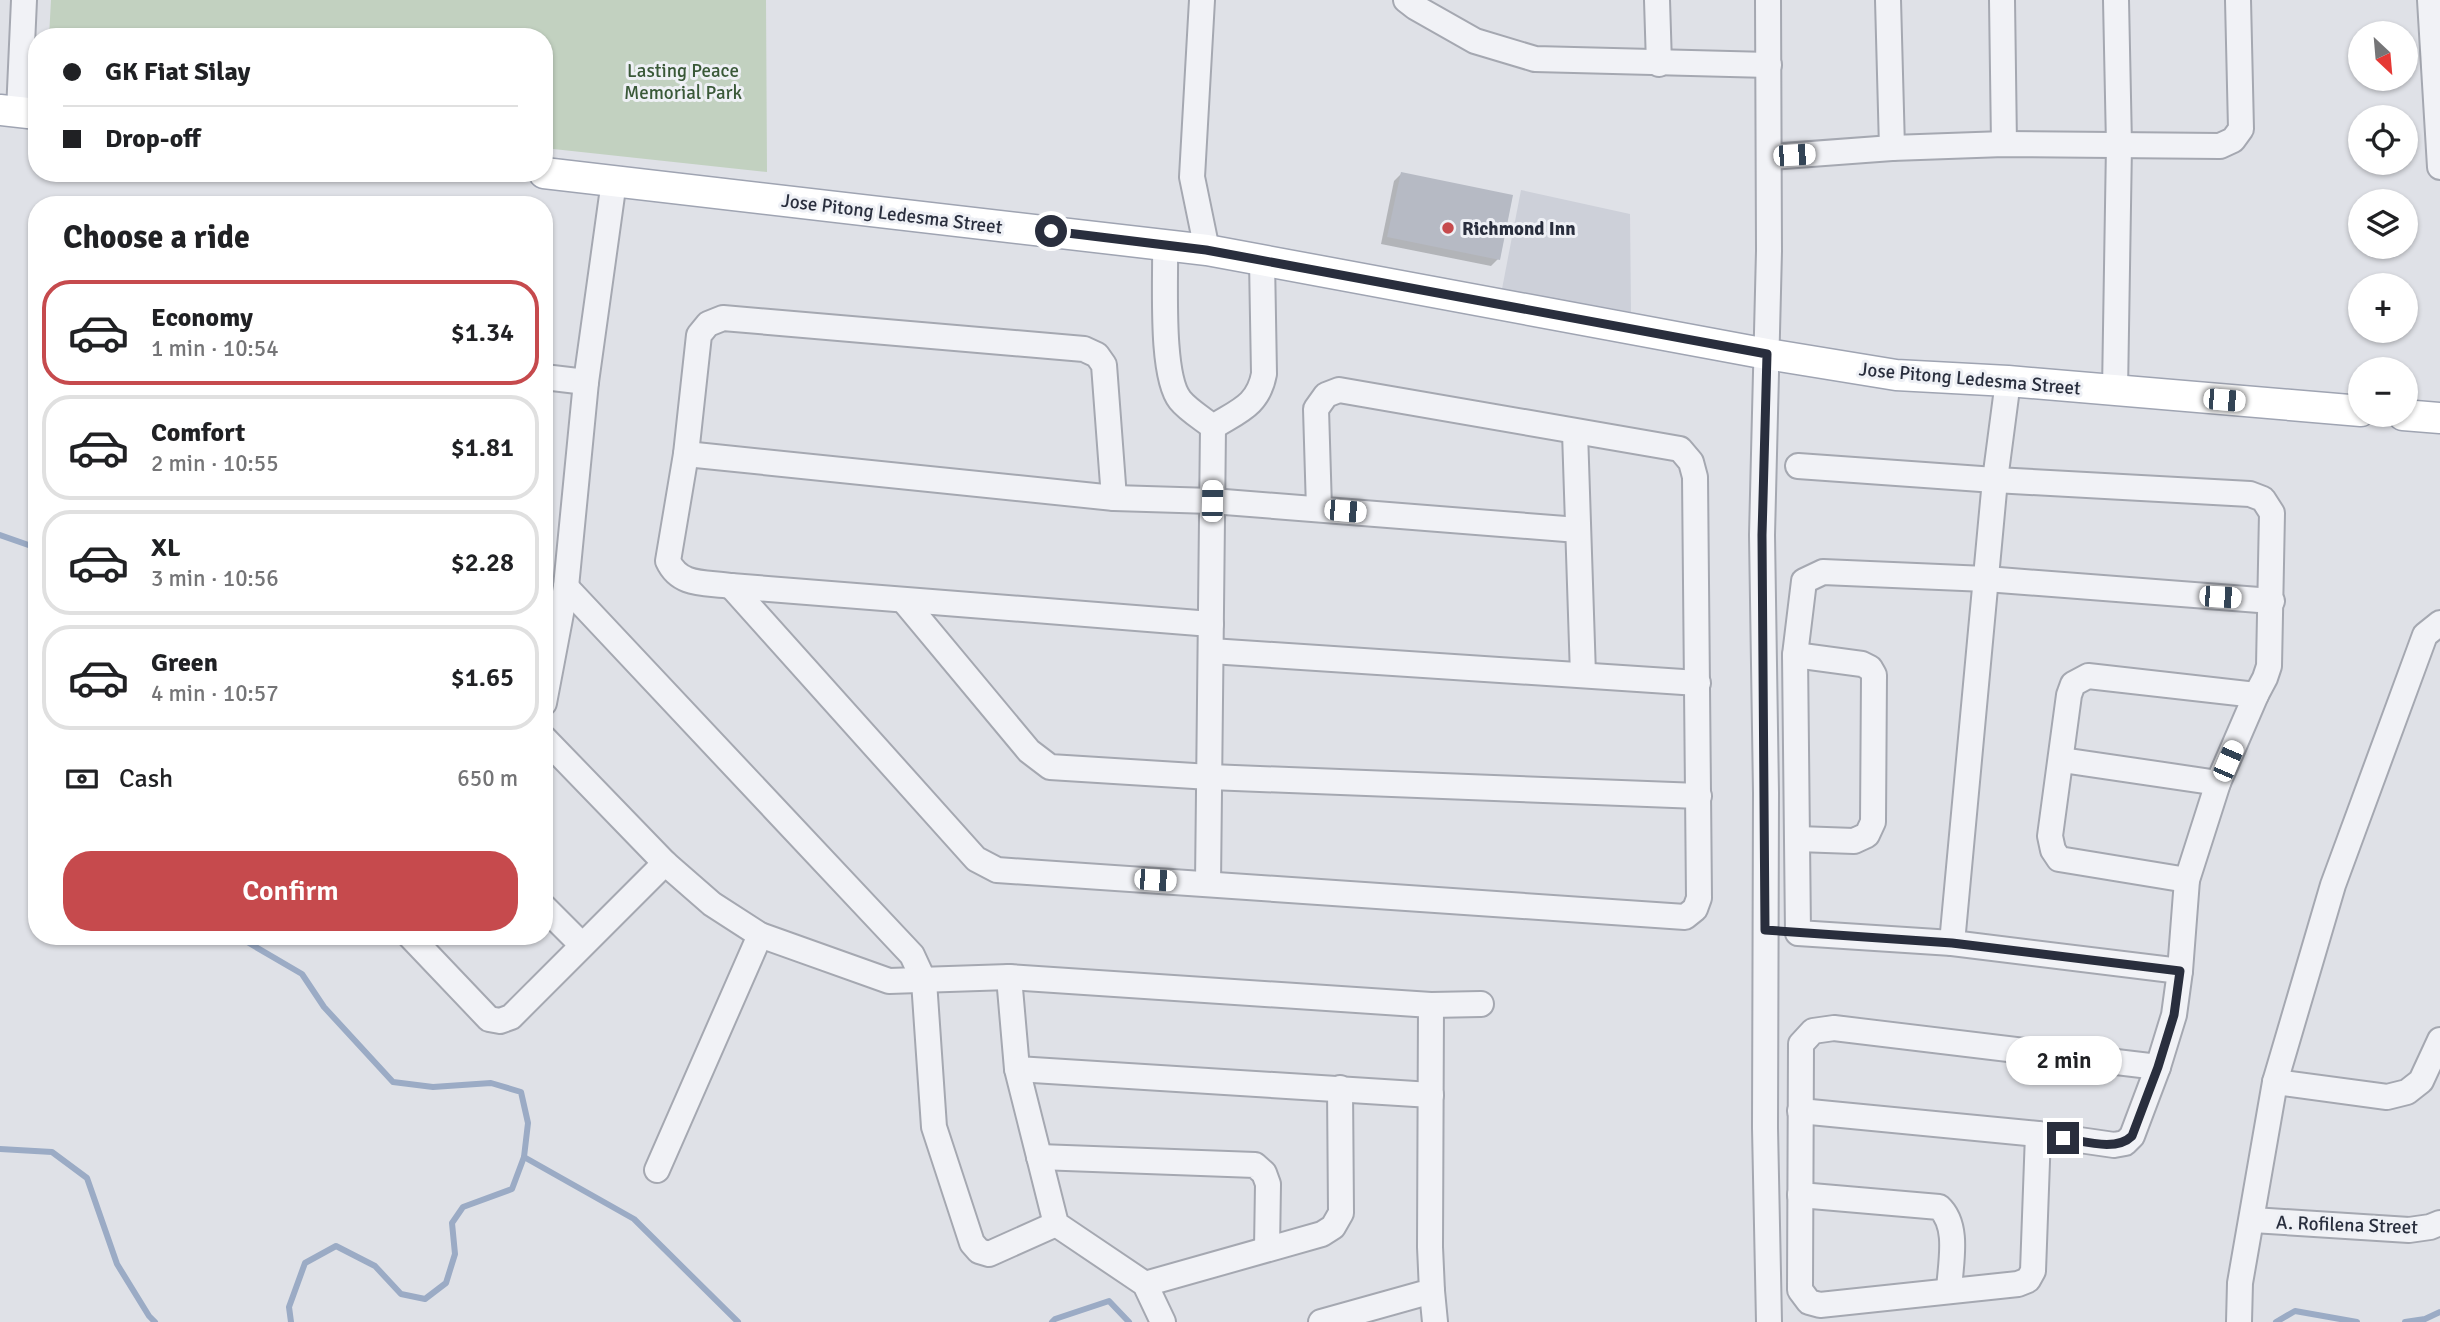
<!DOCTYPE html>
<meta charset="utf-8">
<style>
:root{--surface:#fff;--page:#f6f6f6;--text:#202124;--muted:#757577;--line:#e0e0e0;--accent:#c64a4d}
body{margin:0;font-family:Signika,sans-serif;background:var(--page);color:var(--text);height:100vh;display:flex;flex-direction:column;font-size:26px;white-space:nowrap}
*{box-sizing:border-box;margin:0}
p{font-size:23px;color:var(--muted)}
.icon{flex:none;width:38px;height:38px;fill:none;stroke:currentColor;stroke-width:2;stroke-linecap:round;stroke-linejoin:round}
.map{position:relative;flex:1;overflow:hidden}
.sheet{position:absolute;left:28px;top:196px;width:525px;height:749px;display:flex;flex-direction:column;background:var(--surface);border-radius:28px;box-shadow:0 2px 5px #0004}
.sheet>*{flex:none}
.guide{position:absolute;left:28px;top:28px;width:525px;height:154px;border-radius:28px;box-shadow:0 2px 5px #0004;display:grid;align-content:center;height:154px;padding:0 35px;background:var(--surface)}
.needle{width:46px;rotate:154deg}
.controls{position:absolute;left:2348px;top:21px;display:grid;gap:14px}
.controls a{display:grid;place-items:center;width:70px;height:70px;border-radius:50%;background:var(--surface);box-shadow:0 2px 5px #0004;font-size:35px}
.end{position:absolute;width:32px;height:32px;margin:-16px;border:9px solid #292e3d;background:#fff;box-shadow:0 0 0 4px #fff}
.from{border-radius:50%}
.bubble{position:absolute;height:49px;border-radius:24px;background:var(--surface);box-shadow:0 2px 5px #0004;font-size:23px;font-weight:600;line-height:49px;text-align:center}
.car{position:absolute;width:21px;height:42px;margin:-21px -10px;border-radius:9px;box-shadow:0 0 5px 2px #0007;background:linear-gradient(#fff 24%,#345 0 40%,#fff 0 76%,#345 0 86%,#fff 0)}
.guide b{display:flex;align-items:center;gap:24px;height:66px;font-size:26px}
.guide b+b{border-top:2px solid var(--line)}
.guide i{width:18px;height:18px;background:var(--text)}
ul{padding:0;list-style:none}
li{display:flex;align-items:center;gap:21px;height:105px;margin:0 14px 10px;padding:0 21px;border:4px solid var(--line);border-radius:28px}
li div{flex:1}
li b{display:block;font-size:26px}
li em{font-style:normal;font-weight:600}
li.on{border-color:var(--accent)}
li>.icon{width:63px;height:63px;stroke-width:1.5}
h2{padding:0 35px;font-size:32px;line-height:84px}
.pay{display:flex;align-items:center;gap:18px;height:77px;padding:0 35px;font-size:26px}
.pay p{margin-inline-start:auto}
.cta{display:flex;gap:14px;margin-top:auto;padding:14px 35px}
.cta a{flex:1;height:80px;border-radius:28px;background:var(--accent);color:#fff;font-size:28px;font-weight:600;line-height:80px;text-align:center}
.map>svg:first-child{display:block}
.built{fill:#cdd0d9}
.green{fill:#c2d1c0}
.shadow{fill:#0003}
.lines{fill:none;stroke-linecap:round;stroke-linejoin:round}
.stream{stroke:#9babc5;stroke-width:6}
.building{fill:#b6bac4}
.minor-casing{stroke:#a5a8b1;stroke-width:28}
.major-casing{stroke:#9fa4b2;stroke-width:33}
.minor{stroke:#f1f2f6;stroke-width:24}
.major{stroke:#fff;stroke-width:30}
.route{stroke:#292e3d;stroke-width:9}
.poi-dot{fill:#c64a4d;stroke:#eef0f5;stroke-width:2.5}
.labels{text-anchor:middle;stroke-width:6;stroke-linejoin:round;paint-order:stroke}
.park-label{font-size:19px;fill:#395837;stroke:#eef0f5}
.street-label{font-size:19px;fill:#292e3d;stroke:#eef0f5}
.poi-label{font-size:19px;font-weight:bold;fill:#292e3d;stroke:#eef0f5;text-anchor:start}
</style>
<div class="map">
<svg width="2440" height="1322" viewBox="0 0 2440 1322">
<rect width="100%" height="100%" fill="#dfe1e7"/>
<!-- built -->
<path class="built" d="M1521,190l109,24 1,98 -129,-23z"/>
<!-- green -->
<path class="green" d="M51,0h715l1,172 -223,-24v-111h-495z"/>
<!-- shadow -->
<path class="shadow" d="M1401,174l97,85 -7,7 -110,-22 13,-63z"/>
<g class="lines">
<!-- stream -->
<g class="stream">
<path d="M0,535l37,13"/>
<path d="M37,689l-2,11 2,4"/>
<path d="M237,936l65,38 22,33 69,75 40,5 58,-4 30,9 7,31 -4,34 110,62 104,103"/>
<path d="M0,1149l52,3 35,26 30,86 32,52 6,6"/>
<path d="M291,1322l-2,-15 16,-44 31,-17 39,20 26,28 24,5 21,-16 9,-29 -3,-31 11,-16 49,-18 12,-32"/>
<path d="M1052,1322l3,-3 54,-18 20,21"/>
<path d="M2276,1322l19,-11 62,11"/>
<path d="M2405,1322l20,-3 15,-7"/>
</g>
</g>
<!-- building -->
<path class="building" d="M1401,172l112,23 -13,65 -113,-23z"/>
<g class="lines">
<!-- minor casing -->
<g class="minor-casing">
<g id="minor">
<path d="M1202,0l-10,177 15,73"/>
<path d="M1406,0l9,7 60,34 60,18 234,6"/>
<path d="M1657,0l2,64"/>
<path d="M1768,0l1,251 -7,284 4,258 -1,335 4,194"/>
<path d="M1888,0l4,148"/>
<path d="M2002,0l2,144"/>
<path d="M2430,0l10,167"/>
<path d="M19,112l5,-112"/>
<path d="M1770,157l122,-9 112,-4 216,2 13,-6 8,-11 -3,-129"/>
<path d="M1165,245c1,34 -5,130 15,155 8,10 23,19 33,27 25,-16 45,-21 51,-53l-2,-113"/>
<path d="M544,377l42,5"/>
<path d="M2115,391l4,-246 -3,-145"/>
<path d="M1575,432l8,243"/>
<path d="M686,454l428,44 98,3 366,29"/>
<path d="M1798,466l197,14 255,14 13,5 9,14 -3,153 -4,12 -9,17 -38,88 -31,97 -7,91 -6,44 -16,52 -26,69 -7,7 -11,2 -76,-11 -238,-23"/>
<path d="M1114,498l-10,-133 -7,-10 -13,-6 -361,-31 -15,6 -9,11 -13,119 -18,107c12,26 38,21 63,25l480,38"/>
<path d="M731,586l245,273 21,11 688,47 10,-8 4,-11 -4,-421 -4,-15 -11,-13 -341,-59 -13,5 -10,14 3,100"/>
<path d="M566,587l346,368 12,26 10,146 38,116 7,8 10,3 67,-30"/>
<path d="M904,601l125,150 21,16 160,10 489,19"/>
<path d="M1211,651l487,32"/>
<path d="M1795,655l67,9 8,4 4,7 -1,147 -6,13 -13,6 -56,-2"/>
<path d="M544,703l22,-116 20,-205 28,-201"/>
<path d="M544,738l121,125 47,41 48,31 129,46 120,-4 422,28 50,-1"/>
<path d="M2062,760l156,23"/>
<path d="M2187,880l-128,-21 -6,-9 -3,-14 19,-141 4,-11 15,-8 168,19"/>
<path d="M1208,883l5,-456"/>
<path d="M544,907l38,38"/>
<path d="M410,936l79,83 11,2 11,-4 154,-154"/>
<path d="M1952,943l43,-463 13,-99"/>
<path d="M2180,971l-228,-28 -154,-10 -3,-278 9,-74 19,-9 163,7 286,22"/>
<path d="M1009,977l8,92 39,155 89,60 18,38"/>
<path d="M1017,1069l414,26"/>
<path d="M2275,1082l112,15 20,-5 14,-11 19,-41"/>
<path d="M2038,1134l-5,137 -5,9 -10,4 -198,21 -11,-3 -9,-12 1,-246 12,-13 21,-3 324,39"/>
<path d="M1039,1157l216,8 9,8 4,11 -1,65"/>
<path d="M657,1170l103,-235"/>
<path d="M1800,1195l139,12c21,19 11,58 10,84"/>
<path d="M2253,1220l156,10 21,-3 10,-4"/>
<path d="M1145,1284l177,-50 11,-7 8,-14 -1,-125"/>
<path d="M1432,1291l3,31"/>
<path d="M1321,1322l111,-31 -2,-44 1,-242"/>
<path d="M2239,1322l1,-39 35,-201 58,-197 92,-250 15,-12"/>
</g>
</g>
<!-- major casing -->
<g class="major-casing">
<g id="major">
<path d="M0,110l37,4"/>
<path d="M544,173l663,77 560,104 129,21 112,6 353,30"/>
<path d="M2403,415l37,3"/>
</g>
</g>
<!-- minor -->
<use href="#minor" class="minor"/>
<!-- major -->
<use href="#major" class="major"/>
</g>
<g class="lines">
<!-- route -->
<path class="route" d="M1051,231l155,19 561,104 -5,181 3,395 187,13 228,28 -6,44 -16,52 -26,69c-16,16 -48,5 -69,2"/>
</g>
<!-- markers -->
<circle class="poi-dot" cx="1448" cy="228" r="7"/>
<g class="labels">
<!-- park labels -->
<g class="park-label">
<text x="683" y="77">Lasting Peace<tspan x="683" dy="22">Memorial Park</tspan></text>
</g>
<!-- street labels -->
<g class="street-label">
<text transform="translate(892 213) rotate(7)" y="7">Jose Pitong Ledesma Street</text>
<text transform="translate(1970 378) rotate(5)" y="7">Jose Pitong Ledesma Street</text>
<text transform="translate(2347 1224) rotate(2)" y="7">A. Rofilena Street</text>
</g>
<!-- poi labels -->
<g class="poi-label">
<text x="1462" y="235">Richmond Inn</text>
</g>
</g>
</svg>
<div class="controls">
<a><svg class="needle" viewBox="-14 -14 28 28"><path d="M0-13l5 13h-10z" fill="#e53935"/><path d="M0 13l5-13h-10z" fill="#757577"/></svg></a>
<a><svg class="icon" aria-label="locate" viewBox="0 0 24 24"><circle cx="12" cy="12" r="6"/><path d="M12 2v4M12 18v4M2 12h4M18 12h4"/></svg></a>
<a><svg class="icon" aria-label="layers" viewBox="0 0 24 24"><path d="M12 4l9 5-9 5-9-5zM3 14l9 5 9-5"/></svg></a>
<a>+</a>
<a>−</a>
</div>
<i class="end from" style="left:1051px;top:231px"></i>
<i class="end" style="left:2063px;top:1138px"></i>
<div class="bubble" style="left:2006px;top:1036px;width:116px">2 min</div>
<i class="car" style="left:1794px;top:155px;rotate:86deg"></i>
<i class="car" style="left:2224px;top:400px;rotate:95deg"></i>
<i class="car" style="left:1212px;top:501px;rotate:1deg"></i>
<i class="car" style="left:1345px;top:511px;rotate:95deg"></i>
<i class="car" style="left:2220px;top:597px;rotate:94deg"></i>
<i class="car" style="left:2228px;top:761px;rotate:23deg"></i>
<i class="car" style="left:1155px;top:880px;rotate:94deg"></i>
<div class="guide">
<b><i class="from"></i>GK Fiat Silay</b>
<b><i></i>Drop-off</b>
</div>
<section class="sheet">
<h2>Choose a ride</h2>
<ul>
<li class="on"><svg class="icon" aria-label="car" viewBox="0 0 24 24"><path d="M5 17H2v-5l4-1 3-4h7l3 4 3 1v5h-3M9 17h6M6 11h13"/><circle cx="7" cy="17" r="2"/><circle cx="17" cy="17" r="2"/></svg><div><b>Economy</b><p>1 min · 10:54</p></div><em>$1.34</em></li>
<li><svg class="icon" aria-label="car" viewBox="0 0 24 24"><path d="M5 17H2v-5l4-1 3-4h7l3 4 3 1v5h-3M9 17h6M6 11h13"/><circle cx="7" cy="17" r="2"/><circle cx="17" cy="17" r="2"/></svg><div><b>Comfort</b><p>2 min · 10:55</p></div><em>$1.81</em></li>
<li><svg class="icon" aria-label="car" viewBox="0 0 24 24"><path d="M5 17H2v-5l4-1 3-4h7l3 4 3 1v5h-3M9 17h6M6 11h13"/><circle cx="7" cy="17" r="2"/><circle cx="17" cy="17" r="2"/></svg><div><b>XL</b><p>3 min · 10:56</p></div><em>$2.28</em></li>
<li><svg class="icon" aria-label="car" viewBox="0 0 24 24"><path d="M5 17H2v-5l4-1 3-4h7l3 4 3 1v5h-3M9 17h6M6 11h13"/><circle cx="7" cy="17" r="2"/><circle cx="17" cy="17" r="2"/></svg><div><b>Green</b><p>4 min · 10:57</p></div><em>$1.65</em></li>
</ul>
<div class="pay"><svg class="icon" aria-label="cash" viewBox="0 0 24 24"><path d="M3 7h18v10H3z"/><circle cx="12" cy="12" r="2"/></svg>Cash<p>650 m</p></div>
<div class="cta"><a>Confirm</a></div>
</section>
</div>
